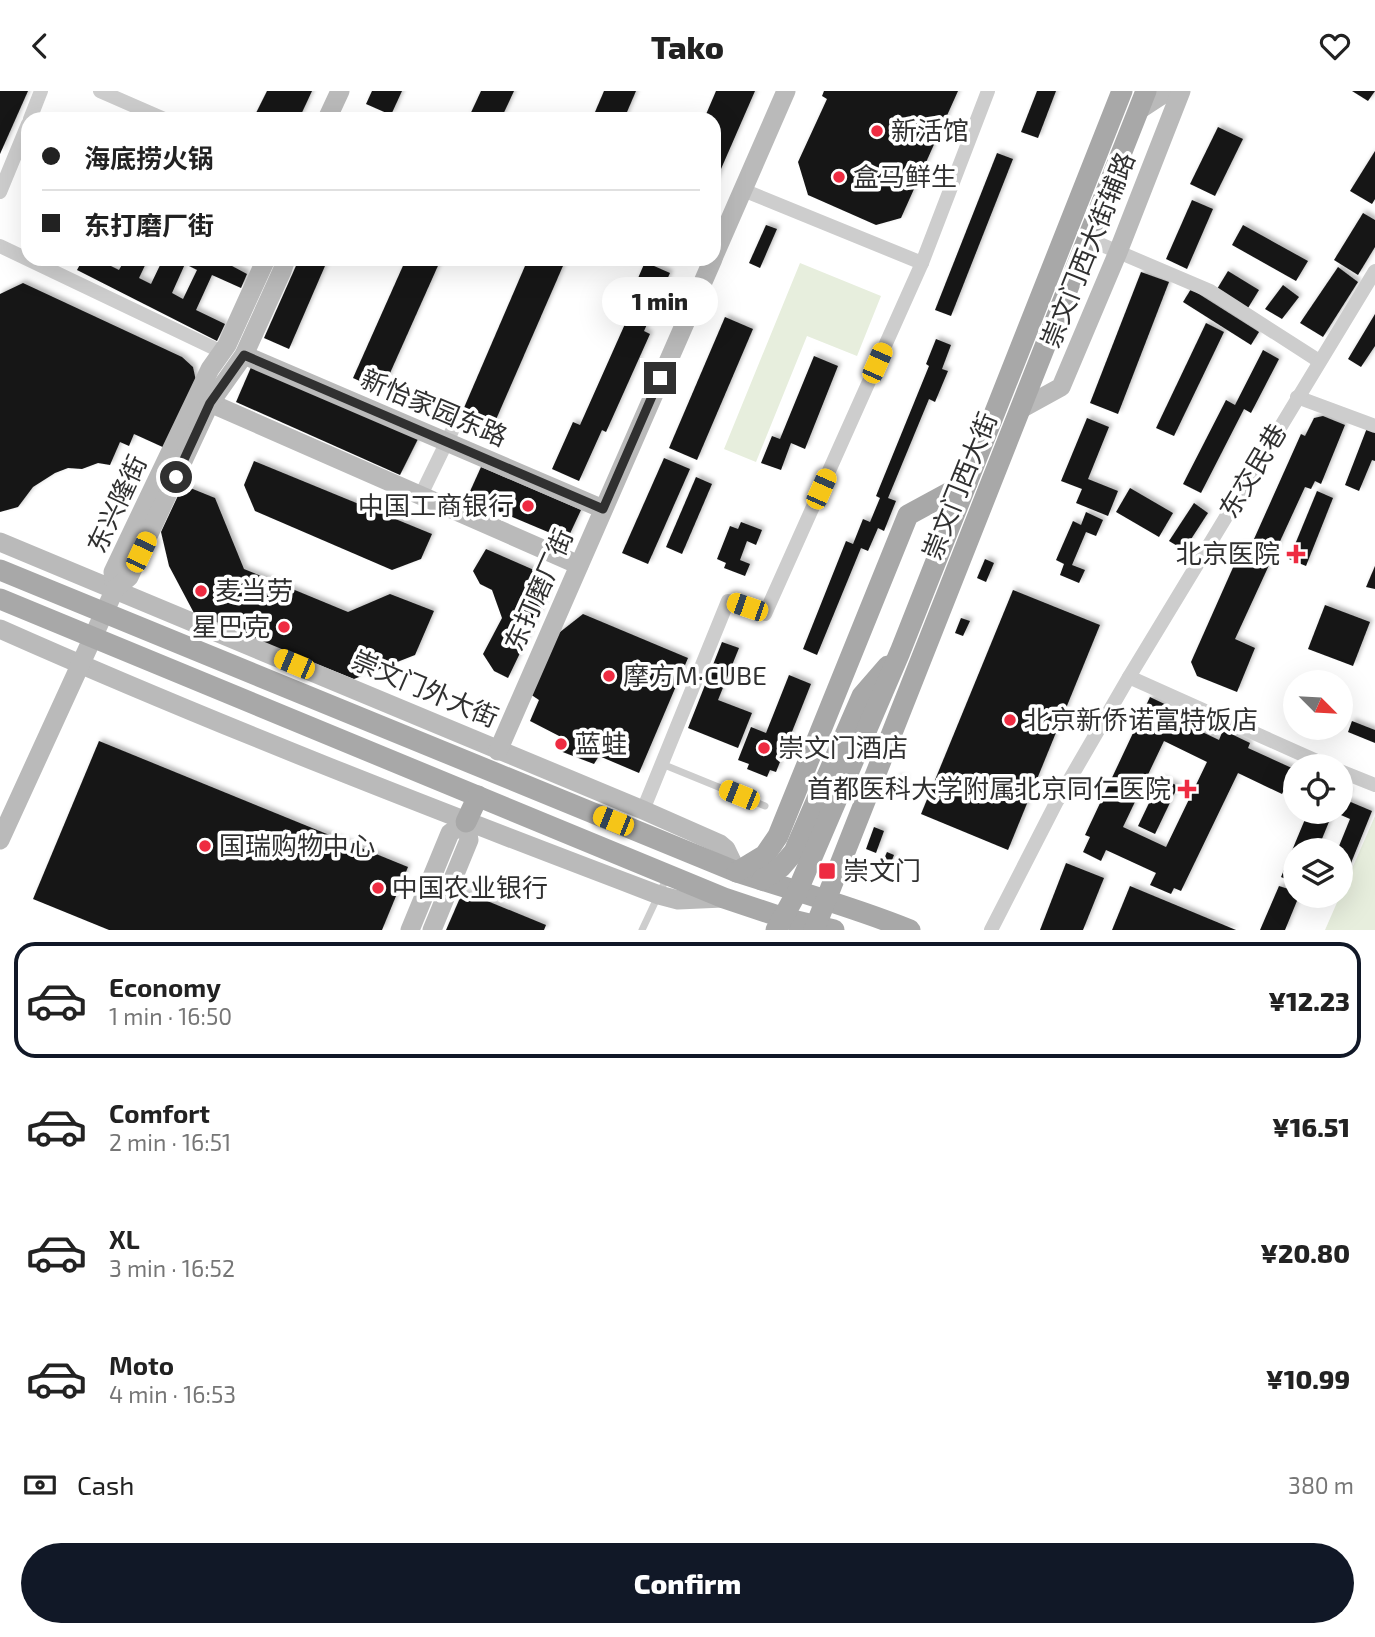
<!DOCTYPE html>
<meta charset="utf-8">
<style>
:root{--surface:#fff;--page:#f2f2f2;--text:#222;--muted:#767676;--line:#e0e0e0;--accent:#111827}
body{margin:0;font-family:"Exo 2","Noto Sans SC",sans-serif;background:var(--page);color:var(--text);height:100vh;display:flex;flex-direction:column;font-size:26px;white-space:nowrap}
*{box-sizing:border-box;margin:0}
p{font-size:23px;color:var(--muted)}
.icon{flex:none;width:38px;height:38px;fill:none;stroke:currentColor;stroke-width:2;stroke-linecap:round;stroke-linejoin:round}
.map{position:relative;height:839px;overflow:hidden}
.sheet{display:flex;flex-direction:column;background:var(--surface);flex:1}
.sheet>*{flex:none}
.banner{position:absolute;left:21px;top:21px;width:700px;height:154px;border-radius:21px;box-shadow:0 7px 28px #0002;display:grid;align-content:center;height:154px;padding:0 21px;background:var(--surface)}
.needle{width:46px;rotate:114deg}
.fabs{position:absolute;left:1283px;top:579px;display:grid;gap:14px}
.fabs a{display:grid;place-items:center;width:70px;height:70px;border-radius:50%;background:var(--surface);box-shadow:0 7px 28px #0002;font-size:35px}
.end{position:absolute;width:32px;height:32px;margin:-16px;border:9px solid #303030;background:#fff;box-shadow:0 0 0 4px #fff}
.from{border-radius:50%}
.bubble{position:absolute;height:49px;border-radius:24px;background:var(--surface);box-shadow:0 7px 28px #0002;font-size:23px;font-weight:800;line-height:49px;text-align:center}
.car{position:absolute;width:21px;height:42px;margin:-21px -10px;border-radius:9px;box-shadow:0 0 5px 2px #0007;background:linear-gradient(#f5c518 24%,#345 0 40%,#f5c518 0 76%,#345 0 86%,#f5c518 0)}
.banner b{display:flex;align-items:center;gap:24px;height:66px;font-size:26px}
.banner b+b{border-top:2px solid var(--line)}
.banner i{width:18px;height:18px;background:var(--text)}
ul{padding:12px 0 0;list-style:none}
li{display:flex;align-items:center;gap:21px;height:116px;margin:0 14px 10px;padding:0 7px;border:4px solid transparent;border-radius:21px}
li div{flex:1}
li b{display:block;font-size:26px}
li em{font-style:normal;font-weight:800}
li.current{border-color:var(--accent)}
li>.icon{width:63px;height:63px;stroke-width:1.5}
.pay{display:flex;align-items:center;gap:18px;height:77px;padding:0 21px;font-size:26px}
.pay p{margin-inline-start:auto}
.button{display:flex;gap:14px;margin-top:auto;padding:14px 21px}
.button a{flex:1;height:80px;border-radius:42px;background:var(--accent);color:#fff;font-size:28px;font-weight:800;line-height:80px;text-align:center}
header{display:flex;justify-content:space-between;align-items:center;height:91px;padding:0 21px;background:var(--surface);font-size:32px;font-weight:800}
.map>svg:first-child{display:block}
.green{fill:#e7eedd}
.building{fill:#171717;fill-rule:evenodd;filter:url(#shadow)}
.lines{fill:none;stroke-linecap:round;stroke-linejoin:round}
.lane{stroke:#cdcdcd;stroke-width:7}
.street{stroke:#cdcdcd;stroke-width:14}
.secondary{stroke:#bababa;stroke-width:19}
.primary{stroke:#a8a8a8;stroke-width:21}
.route{stroke:#303030;stroke-width:9}
.poi-dot{fill:#ee2b41;stroke:#fff;stroke-width:2.5}
.labels{text-anchor:middle;stroke-width:7;stroke-linejoin:round;paint-order:stroke}
.poi-label{font-size:26px;fill:#303030;stroke:#fff;text-anchor:start}
.street-label{font-size:26px;fill:#303030;stroke:#fff}
</style>
<header><svg class="icon" aria-label="back" viewBox="0 0 24 24"><path d="M15 5l-7 7 7 7"/></svg>Tako<svg class="icon" aria-label="heart" viewBox="0 0 24 24"><path d="M12 20l-8-8c-3-5 5-10 8-4 3-6 11-1 8 4z"/></svg></header>
<div class="map">
<svg width="1375" height="839" viewBox="0 0 1375 839">
<defs>
<filter id="shadow"><feDropShadow dx="3" dy="-3" stdDeviation="2" flood-color="#0004"/></filter>
</defs>
<rect width="100%" height="100%" fill="#fff"/>
<!-- green -->
<g class="green">
<path d="M800,172l81,33 -24,60 -50,-20 -51,126 -32,-13z"/>
<path d="M1375,725v114h-50z"/>
</g>
<!-- building -->
<g class="building">
<path d="M0,0h28l-28,63z"/>
<path d="M267,0h45l-13,28h-46z"/>
<path d="M372,0h30l-11,24 -25,-11z"/>
<path d="M481,0h33l-13,28h-33z"/>
<path d="M604,0h32l-12,28h-32z"/>
<path d="M716,0h39l-41,94v-66h-10z"/>
<path d="M824,0h134l-57,127 -25,7 -68,-30 -10,-33 29,-63 -5,-3z"/>
<path d="M1037,0h19l-18,47 -17,-6z"/>
<path d="M1352,0h23l-7,10z"/>
<path d="M1218,36l25,12 -28,57 -25,-12z"/>
<path d="M1375,60v48l-3,5 -22,-13z"/>
<path d="M997,62l16,6 -62,157 -16,-6z"/>
<path d="M1192,109l21,9 -26,60 -21,-10z"/>
<path d="M1363,122l12,7v27l-17,28 -24,-15z"/>
<path d="M766,134l11,4 -17,39 -11,-5z"/>
<path d="M1243,134l65,36 -12,20 -64,-36z"/>
<path d="M83,168h24l-2,4 14,7 6,-11h23l-9,19 12,6 12,-25h56l28,15 -6,14 -29,-13 -16,35 29,14 -8,17 -140,-71zM185,173l12,6 -14,29 -11,-6z"/>
<path d="M299,168h29l-39,90 -25,-11z"/>
<path d="M406,168h35l-59,132 -29,-13z"/>
<path d="M528,168h38l-75,172 -31,-14z"/>
<path d="M645,171l25,11 -26,58 6,3 -44,98 -4,-2 -23,51 -27,-12 21,-47 7,3 45,-101 -6,-2z"/>
<path d="M1338,176l20,15 -35,55 -23,-14z"/>
<path d="M1228,180l31,19 -11,18 -31,-19z"/>
<path d="M1141,181l28,10 -51,132 -28,-11z"/>
<path d="M23,192l159,74 11,10 3,14 -29,68 -33,-15 -5,12 -9,-4 -10,23 -12,-2 -16,6 -14,-1 -13,5 -22,14 -15,20 -18,5v-218z"/>
<path d="M1283,194l16,12 -17,22 -17,-10z"/>
<path d="M1191,198l68,43 -8,13 -68,-43z"/>
<path d="M1375,223v32l-14,21 -13,-8z"/>
<path d="M725,226l28,12 -56,131 -28,-12z"/>
<path d="M1206,232l18,9 -50,104 -18,-8z"/>
<path d="M936,248l15,6 -9,24 6,2 -13,31 -6,-3 -41,99 8,3 -12,30 -6,-3 -10,23 -7,-3 -44,107 -14,-6 43,-108 7,3 10,-25 7,3 10,-24 -4,-2 53,-130 -3,-2z"/>
<path d="M1263,259l16,9 -28,54 -7,-4 -43,84 -18,-9 43,-84 9,5z"/>
<path d="M814,265l24,10 -33,83 -14,-6 -10,27 -20,-7 11,-27 8,3z"/>
<path d="M252,274l166,74 -18,36 -164,-73z"/>
<path d="M1323,325l22,9 -24,59 -6,-3 -4,8 -6,-2 -70,152 20,9 -18,44 -40,-16 -6,-14 52,-117 7,3 51,-114 4,2 9,-18z"/>
<path d="M1087,327l22,9 -21,52 30,12 -10,25 -32,-13 6,-14 -21,-8z"/>
<path d="M1367,337l8,3v30l-3,-1 -13,31 -14,-6z"/>
<path d="M664,367l26,11 -42,95 -26,-11z"/>
<path d="M254,370l178,73 -11,25 -29,11 -137,-59 -11,-26z"/>
<path d="M481,376l100,43 -14,30 -100,-42z"/>
<path d="M696,386l16,7 -30,70 -16,-7z"/>
<path d="M183,394l32,13 29,71 104,43 42,-18 44,17 -19,44 -61,24 -159,-64 -26,-49 -8,-34z"/>
<path d="M1130,397l43,25 -14,24 -43,-25z"/>
<path d="M1317,400l16,7 -27,68 -17,-7z"/>
<path d="M1194,412l14,10 -24,37 -15,-9z"/>
<path d="M1086,421l17,8 -7,16 -10,-4 -14,33 13,5 -6,13 -19,-8 4,-11 -8,-4 17,-39 8,4z"/>
<path d="M741,431l21,8 -6,15 -9,-4 -7,19 10,4 -5,12 -21,-8 2,-5 -9,-4 13,-33 8,3z"/>
<path d="M486,458l48,21 13,27 -39,81 -14,-7 -11,-17 19,-36 -10,-28 -12,-6 -7,-13z"/>
<path d="M985,468l9,4 -8,19 -9,-4z"/>
<path d="M1375,475v23l-9,-2z"/>
<path d="M1013,499l87,35 -92,225 -87,-36z"/>
<path d="M1325,514l45,17 -17,44 -45,-17z"/>
<path d="M583,523l105,44 -49,115 -40,-17 -5,8 -34,-13 3,-13 -33,-17 9,-21 -9,-6 25,-58z"/>
<path d="M961,527l9,3 -7,15 -8,-3z"/>
<path d="M722,551l17,6 -21,52 34,13 -14,35 -50,-20z"/>
<path d="M789,584l22,9 -35,88 -6,-2 -3,7 -20,-8 2,-5 -11,-4 13,-33 15,6z"/>
<path d="M1150,606l29,14 -4,8 44,21 4,-10 27,13 -2,5 46,21 -12,25 -44,-21 -57,118 -7,-3 -3,6 -21,-9 6,-12 -50,-23 -5,11 -18,-9 7,-15 -5,-2zM1164,650l43,21 -41,85 -43,-20z"/>
<path d="M1352,630l23,9v13l-27,-11z"/>
<path d="M99,650l309,126 -26,63h-273l-76,-31z"/>
<path d="M898,686l7,2 -6,18 -8,-3z"/>
<path d="M1161,687l17,8 -23,48 -17,-8z"/>
<path d="M1340,696l10,4 -4,9 26,11 -25,62 -7,-3v-19h-3l13,-32 -16,-7h6z"/>
<path d="M1308,721h25l-16,39h-22v32l-14,-6z"/>
<path d="M874,736l10,4 -8,22 -10,-4z"/>
<path d="M887,761l7,3 -6,15 -7,-4z"/>
<path d="M1066,772l38,15 -21,52h-43z"/>
<path d="M1130,795l106,44h-124z"/>
<path d="M1279,795l16,5v5h4l-14,34h-25z"/>
<path d="M463,800l83,34 -2,5h-98z"/>
</g>
<g class="lines">
<!-- lane -->
<g class="lane">
<path d="M662,673l103,42"/>
<path d="M642,839l25,-53"/>
</g>
<!-- street -->
<g class="street">
<path d="M100,0l64,28"/>
<path d="M30,28l11,-28"/>
<path d="M743,99l179,73"/>
<path d="M0,101l28,-68"/>
<path d="M1088,148l122,52 109,70"/>
<path d="M0,155l222,106"/>
<path d="M1297,306l78,29"/>
<path d="M420,406l32,-66"/>
<path d="M1129,586l201,90"/>
<path d="M1340,680l35,14"/>
<path d="M643,719l85,-209 37,13 157,-351 66,-172"/>
<path d="M991,839l65,-127 73,-126 246,-406"/>
</g>
<!-- secondary -->
<g class="secondary">
<path d="M1139,19l29,-19"/>
<path d="M327,28l13,-28"/>
<path d="M714,165l72,-165"/>
<path d="M244,264l359,154"/>
<path d="M210,312l369,162"/>
<path d="M1021,318l40,-22 57,-135 63,-161"/>
<path d="M0,451l643,268 77,34 6,5 11,23"/>
<path d="M115,498l-2,-17 97,-203 17,-24 39,-86"/>
<path d="M0,538c216,96 438,182 659,266l19,5 45,-2"/>
<path d="M498,660l215,-492"/>
<path d="M0,749l115,-251 14,-12 81,-174 34,-48 38,-84 4,-12"/>
<path d="M410,839l40,-97 16,-11 3,18 -37,90"/>
</g>
<!-- primary -->
<g class="primary">
<path d="M0,479l737,302c58,19 117,35 173,58"/>
<path d="M0,508l724,299 60,20 50,12"/>
<path d="M466,731l12,-26"/>
<path d="M737,781l28,-17 13,-19 130,-321 59,-32"/>
<path d="M762,789l19,-13 13,-15 68,-156 26,-30"/>
<path d="M776,839l21,-38 103,-240 222,-561"/>
<path d="M814,839l332,-839"/>
</g>
</g>
<g class="lines">
<!-- route -->
<path class="route" d="M176,386l34,-74 34,-48 359,154 57,-131"/>
</g>
<!-- markers -->
<g class="poi-dot">
<circle cx="877" cy="40" r="7"/>
<circle cx="839" cy="86" r="7"/>
<circle cx="528" cy="415" r="7"/>
<path d="M1292.5 452.5h7v7h7v7h-7v7h-7v-7h-7v-7h7z"/>
<circle cx="201" cy="500" r="7"/>
<circle cx="284" cy="536" r="7"/>
<circle cx="609" cy="585" r="7"/>
<circle cx="1010" cy="629" r="7"/>
<circle cx="561" cy="653" r="7"/>
<circle cx="764" cy="657" r="7"/>
<path d="M1183.5 687.5h7v7h7v7h-7v7h-7v-7h-7v-7h7z"/>
<circle cx="205" cy="755" r="7"/>
<rect x="818" y="771" width="18" height="18" rx="3.5"/>
<circle cx="378" cy="797" r="7"/>
</g>
<g class="labels">
<!-- poi labels -->
<g class="poi-label">
<text x="891" y="49">新活馆</text>
<text x="853" y="95">盒马鲜生</text>
<text x="514" y="424" text-anchor="end">中国工商银行</text>
<text x="1280" y="472" text-anchor="end">北京医院</text>
<text x="215" y="509">麦当劳</text>
<text x="270" y="545" text-anchor="end">星巴克</text>
<text x="623" y="594">摩方M·CUBE</text>
<text x="1024" y="638">北京新侨诺富特饭店</text>
<text x="575" y="662">蓝蛙</text>
<text x="778" y="666">崇文门酒店</text>
<text x="1171" y="707" text-anchor="end">首都医科大学附属北京同仁医院</text>
<text x="219" y="764">国瑞购物中心</text>
<text x="843" y="789">崇文门</text>
<text x="392" y="806">中国农业银行</text>
</g>
<!-- street labels -->
<g class="street-label">
<text transform="translate(1088 159) rotate(-68)" y="9">崇文门西大街辅路</text>
<text transform="translate(434 317) rotate(23)" y="9">新怡家园东路</text>
<text transform="translate(1253 380) rotate(-59)" y="9">东交民巷</text>
<text transform="translate(960 395) rotate(-68)" y="9">崇文门西大街</text>
<text transform="translate(117 413) rotate(-65)" y="9">东兴隆街</text>
<text transform="translate(539 499) rotate(-66)" y="9">东打磨厂街</text>
<text transform="translate(425 598) rotate(23)" y="9">崇文门外大街</text>
</g>
</g>
</svg>
<div class="fabs">
<a><svg class="needle" viewBox="-14 -14 28 28"><path d="M0-13l5 13h-10z" fill="#e53935"/><path d="M0 13l5-13h-10z" fill="#767676"/></svg></a>
<a><svg class="icon" aria-label="locate" viewBox="0 0 24 24"><circle cx="12" cy="12" r="6"/><path d="M12 2v4M12 18v4M2 12h4M18 12h4"/></svg></a>
<a><svg class="icon" aria-label="layers" viewBox="0 0 24 24"><path d="M12 4l9 5-9 5-9-5zM3 14l9 5 9-5"/></svg></a>
</div>
<i class="end from" style="left:176px;top:386px"></i>
<i class="end" style="left:660px;top:287px"></i>
<div class="bubble" style="left:602px;top:186px;width:116px">1 min</div>
<i class="car" style="left:877px;top:272px;rotate:24deg"></i>
<i class="car" style="left:821px;top:398px;rotate:24deg"></i>
<i class="car" style="left:141px;top:461px;rotate:25deg"></i>
<i class="car" style="left:747px;top:516px;rotate:289deg"></i>
<i class="car" style="left:294px;top:573px;rotate:293deg"></i>
<i class="car" style="left:739px;top:704px;rotate:292deg"></i>
<i class="car" style="left:613px;top:730px;rotate:292deg"></i>
<div class="banner">
<b><i class="from"></i>海底捞火锅</b>
<b><i></i>东打磨厂街</b>
</div>
</div>
<section class="sheet">
<ul>
<li class="current"><svg class="icon" aria-label="car" viewBox="0 0 24 24"><path d="M5 17H2v-5l4-1 3-4h7l3 4 3 1v5h-3M9 17h6M6 11h13"/><circle cx="7" cy="17" r="2"/><circle cx="17" cy="17" r="2"/></svg><div><b>Economy</b><p>1 min · 16:50</p></div><em>¥12.23</em></li>
<li><svg class="icon" aria-label="car" viewBox="0 0 24 24"><path d="M5 17H2v-5l4-1 3-4h7l3 4 3 1v5h-3M9 17h6M6 11h13"/><circle cx="7" cy="17" r="2"/><circle cx="17" cy="17" r="2"/></svg><div><b>Comfort</b><p>2 min · 16:51</p></div><em>¥16.51</em></li>
<li><svg class="icon" aria-label="car" viewBox="0 0 24 24"><path d="M5 17H2v-5l4-1 3-4h7l3 4 3 1v5h-3M9 17h6M6 11h13"/><circle cx="7" cy="17" r="2"/><circle cx="17" cy="17" r="2"/></svg><div><b>XL</b><p>3 min · 16:52</p></div><em>¥20.80</em></li>
<li><svg class="icon" aria-label="car" viewBox="0 0 24 24"><path d="M5 17H2v-5l4-1 3-4h7l3 4 3 1v5h-3M9 17h6M6 11h13"/><circle cx="7" cy="17" r="2"/><circle cx="17" cy="17" r="2"/></svg><div><b>Moto</b><p>4 min · 16:53</p></div><em>¥10.99</em></li>
</ul>
<div class="pay"><svg class="icon" aria-label="cash" viewBox="0 0 24 24"><path d="M3 7h18v10H3z"/><circle cx="12" cy="12" r="2"/></svg>Cash<p>380 m</p></div>
<div class="button"><a>Confirm</a></div>
</section>
